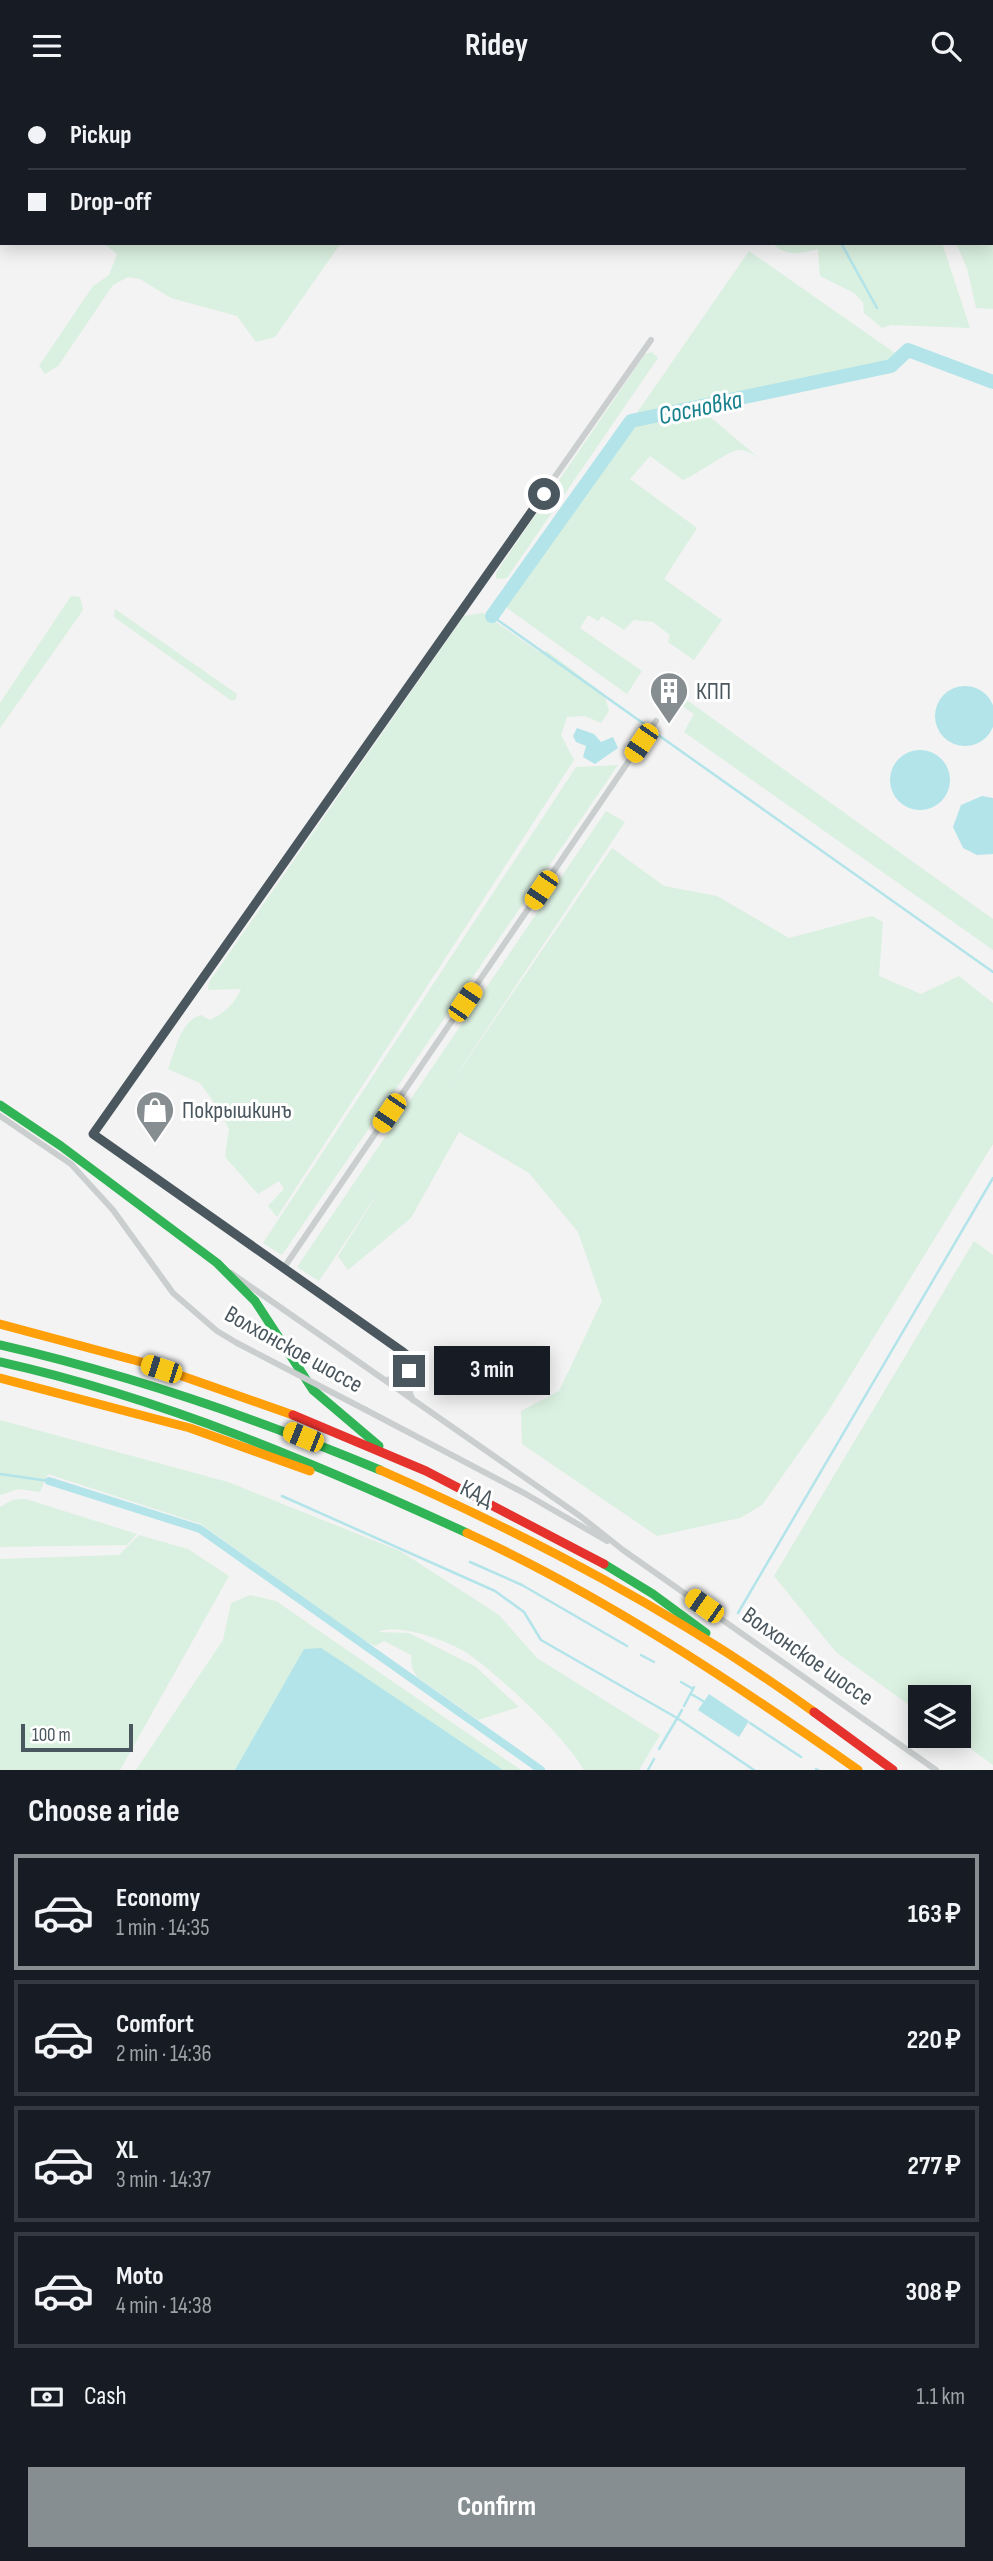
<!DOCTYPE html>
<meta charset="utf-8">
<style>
:root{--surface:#171b24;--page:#20242c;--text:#f1f3f6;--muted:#9ea1a6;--line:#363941;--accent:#868e92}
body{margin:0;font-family:"Sofia Sans Condensed",sans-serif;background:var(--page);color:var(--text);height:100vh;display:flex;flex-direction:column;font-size:26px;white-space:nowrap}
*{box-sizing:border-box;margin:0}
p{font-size:23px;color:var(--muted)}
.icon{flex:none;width:38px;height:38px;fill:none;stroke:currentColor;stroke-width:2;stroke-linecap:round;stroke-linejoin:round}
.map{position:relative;height:1679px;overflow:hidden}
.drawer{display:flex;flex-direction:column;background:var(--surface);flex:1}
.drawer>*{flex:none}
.banner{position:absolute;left:0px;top:0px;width:994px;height:154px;box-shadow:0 4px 18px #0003;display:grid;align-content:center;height:154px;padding:0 28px;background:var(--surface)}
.buttons{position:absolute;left:908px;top:1594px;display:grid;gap:14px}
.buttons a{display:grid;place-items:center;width:63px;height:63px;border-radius:0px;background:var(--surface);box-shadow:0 4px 18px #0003;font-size:35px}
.scale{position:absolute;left:21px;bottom:18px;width:112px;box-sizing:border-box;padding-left:7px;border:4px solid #4b575e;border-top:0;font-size:19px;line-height:24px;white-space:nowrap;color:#4b575e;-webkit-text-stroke:5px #fff;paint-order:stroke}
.end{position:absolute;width:32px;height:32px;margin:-16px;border:9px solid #4b575e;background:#fff;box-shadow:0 0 0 4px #fff}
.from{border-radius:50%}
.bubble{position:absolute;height:49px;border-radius:0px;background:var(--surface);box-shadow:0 4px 18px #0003;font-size:23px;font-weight:700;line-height:49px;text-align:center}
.car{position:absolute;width:21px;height:42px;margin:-21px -10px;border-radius:9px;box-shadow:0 0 5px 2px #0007;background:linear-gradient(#f5c518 24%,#345 0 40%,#f5c518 0 76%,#345 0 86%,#f5c518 0)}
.banner b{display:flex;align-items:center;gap:24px;height:66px;font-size:26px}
.banner b+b{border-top:2px solid var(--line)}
.banner i{width:18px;height:18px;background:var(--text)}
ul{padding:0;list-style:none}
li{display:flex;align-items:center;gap:21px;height:116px;margin:0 14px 10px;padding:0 14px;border:4px solid var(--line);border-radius:0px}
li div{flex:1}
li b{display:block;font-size:26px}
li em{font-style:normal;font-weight:700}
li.active{border-color:var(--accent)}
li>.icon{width:63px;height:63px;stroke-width:1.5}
h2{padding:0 28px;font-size:32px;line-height:84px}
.pay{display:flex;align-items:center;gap:18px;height:77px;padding:0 28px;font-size:26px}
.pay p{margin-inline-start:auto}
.primary-button{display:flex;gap:14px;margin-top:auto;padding:14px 28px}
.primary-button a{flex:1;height:80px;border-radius:0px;background:var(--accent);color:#fff;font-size:28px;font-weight:700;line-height:80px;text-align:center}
header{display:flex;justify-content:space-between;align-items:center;height:91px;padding:0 28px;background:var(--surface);font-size:32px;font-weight:700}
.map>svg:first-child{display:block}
.green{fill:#daf0e0}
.water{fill:#b2e4ea}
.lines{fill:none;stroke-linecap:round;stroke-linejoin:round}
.stream{stroke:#b2e4ea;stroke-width:2.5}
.canal{stroke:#b2e4ea;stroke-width:8}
.river{stroke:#b2e4ea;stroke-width:14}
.street{stroke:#cbcece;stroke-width:6}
.fast{stroke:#30b455;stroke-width:9}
.slow{stroke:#ff9f0a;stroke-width:9}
.jam{stroke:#e5322d;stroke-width:9}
.street-bridge{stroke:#cbcece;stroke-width:6}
.route{stroke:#4b575e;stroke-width:9}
.labels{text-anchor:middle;stroke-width:6;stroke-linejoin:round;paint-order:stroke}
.poi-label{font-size:24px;fill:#4b575e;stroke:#fff;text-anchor:start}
.street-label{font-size:24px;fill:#4b575e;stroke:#fff}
.water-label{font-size:26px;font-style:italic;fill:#17818e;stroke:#fff}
</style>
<header><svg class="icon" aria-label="menu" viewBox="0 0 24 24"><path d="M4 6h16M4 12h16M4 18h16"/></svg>Ridey<svg class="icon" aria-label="search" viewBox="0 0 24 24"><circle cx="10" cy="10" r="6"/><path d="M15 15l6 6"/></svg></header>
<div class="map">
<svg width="993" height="1679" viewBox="0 0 993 1679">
<rect width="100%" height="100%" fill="#f3f3f3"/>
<!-- green -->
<g class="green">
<path d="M0,0h435l-433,2v74z"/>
<path d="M444,0h483l1,2h-475z"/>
<path d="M940,0h53v218l-17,-1 -9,-40 -11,-25h36v-150z"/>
<path d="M103,152h238l-66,94 -19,5 -19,-26 -66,-18 -31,-19 -12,-2 -15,8 -55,81 -13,8 -6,-8 54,-80 16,-11 8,-21z"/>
<path d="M772,152h170l28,85 -79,-3 -9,3 -18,-15 -1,-11 -9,-9 -34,-17 -2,-27c-17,5 -32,8 -46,-6z"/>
<path d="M749,160l153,107 -268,59z"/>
<path d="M652,261l6,6 -151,220 -11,1v-6l149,-219z"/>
<path d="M703,320l58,49c-6,-4 -13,-10 -21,-10 -12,0 -43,25 -57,30l-33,-24 -20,23 67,49 -33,51 58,41 -28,40 -26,-18 2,-7 -17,-13 -19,-2 -10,10 -22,-14 -4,5 -10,-6 -8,13 62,43 -15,23 -123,-88 126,-179z"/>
<path d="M71,505l9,1 3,13 -83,118v-25z"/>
<path d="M115,518l122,85 -1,5 -4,2 -118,-84z"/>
<path d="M483,522l56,39 8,-1 57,43 5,17 -8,12 -16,-7 -18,1 -6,18 13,25 -297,457 -9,-11 16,-17 -5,-8 -21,13 -33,-37 4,-28 -13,-24 -16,-22 -32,-14c7,-18 13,-49 33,-54l9,5c16,-8 24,-16 31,-31l-33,1 1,-8 255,-366z"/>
<path d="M684,607l309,221v31l-309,-218 10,-18 -15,-10z"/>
<path d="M618,674l-336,490 -19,-12 313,-476z"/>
<path d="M606,720l19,11 -182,273 169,-247 52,38 53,10 72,42 83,-22 11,6 -4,54 42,18 38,-18 34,27v141l-164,266 -67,95 -22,13 -83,18 -135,-92 -1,-33 38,-20 43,-90 -24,-69 -49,-59 -70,-41 -48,86 -63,52 -10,-14 46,-72 -65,97 -22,-14z"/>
<path d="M974,1150l19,14v510l-40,-29h6v-39h-39v16l-84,-61 -62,-76z"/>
<path d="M0,1329l228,62 172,69 99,64 38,43 123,77 -21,35h-55c-20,-34 -81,-91 -114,-115 -18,-13 -73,-33 -92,-23l31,1 67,34 43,40 -41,13 -61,-43 -5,-9 -1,-13 -27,-14 -9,5 -15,-8 -159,-114 -153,-50 -8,18 -22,-3 -18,6z"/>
<path d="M26,1408l111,35 -10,11 -127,2v-40l12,-7z"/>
<path d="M139,1444l49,14 41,27 -109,194h-120v-211l119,-4z"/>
<path d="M250,1504l26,6 245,169h-385l87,-130 8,-37z"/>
</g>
<!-- water -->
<g class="water">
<circle cx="965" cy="625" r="30"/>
<path d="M577,637l17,6 7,8 12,-5 5,11 -23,16 -12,-7 3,-11 -10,-4 -3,-6z"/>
<circle cx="920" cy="689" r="30"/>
<path d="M982,705l11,2v56l-16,1 -14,-7 -10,-21 8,-22z"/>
<path d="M321,1557l20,13 162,109h-268l69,-121z"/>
<path d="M709,1603l40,27 -10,16 -41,-27z"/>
</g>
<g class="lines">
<!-- stream -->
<g class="stream">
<path d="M835,0v2"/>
<path d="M841,152l36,65"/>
<path d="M492,525l155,110"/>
<path d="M654,641l339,240"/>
<path d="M0,1383l49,7"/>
<path d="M282,1405l213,95 29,21 17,28 136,78 77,52"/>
<path d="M470,1471l52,23 105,61"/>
<path d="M738,1522l255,-435"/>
<path d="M641,1564l13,7"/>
<path d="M681,1591l12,7"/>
<path d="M691,1603l12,7"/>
<path d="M684,1615l10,-19"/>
<path d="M750,1632l51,34"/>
<path d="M659,1658l23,-39"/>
<path d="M816,1678l2,1"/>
<path d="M648,1679l6,-11"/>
</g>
<!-- canal -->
<path class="canal" d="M49,1390l151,48 341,241"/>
<!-- river -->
<path class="river" d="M492,525l139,-195 260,-55 17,-16 85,32"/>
<!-- street -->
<g class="street">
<path d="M0,1025l71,48 42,46 60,83 44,38 20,12"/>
<path d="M283,1178l373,-548"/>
<path d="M231,1182l349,243 43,34 313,220"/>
<path d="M386,1289l15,-2 8,-7"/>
<path d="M413,1309c-10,-16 4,-35 -10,-49l-310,-217 558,-794"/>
<path d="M366,1319l158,83 83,48"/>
</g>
<!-- fast -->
<g class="fast">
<path d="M0,1014l61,41 156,117 38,38 58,89 66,56"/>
<path d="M0,1254c131,30 256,73 380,125"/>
<path d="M0,1271c162,36 317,102 467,171"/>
<path d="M604,1473l49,30 53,39"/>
</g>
<!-- slow -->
<g class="slow">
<path d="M0,1233l145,39 148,52"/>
<path d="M0,1287l190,50 120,43"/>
<path d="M380,1379c152,67 299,144 434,242"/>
<path d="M467,1442c139,64 266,149 391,237"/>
</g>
<!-- jam -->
<g class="jam">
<path d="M293,1324l133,56 178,93"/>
<path d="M814,1621l79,58"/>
</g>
<!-- street-bridge -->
<path class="street-bridge" d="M237,1252l129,67"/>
</g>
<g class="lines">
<!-- route -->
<path class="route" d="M409,1280l-1,-15 -5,-4 -310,-218 451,-640"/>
</g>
<!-- icons -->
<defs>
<g id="building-pin" transform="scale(2.0125)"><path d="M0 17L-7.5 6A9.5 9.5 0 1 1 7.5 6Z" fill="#868e92" stroke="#fff"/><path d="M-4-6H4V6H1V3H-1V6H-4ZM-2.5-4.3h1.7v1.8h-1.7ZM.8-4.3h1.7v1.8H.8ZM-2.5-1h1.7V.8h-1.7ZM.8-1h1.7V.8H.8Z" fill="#fff"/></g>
<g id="shop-pin" transform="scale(2.0125)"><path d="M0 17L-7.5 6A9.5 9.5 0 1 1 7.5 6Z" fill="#868e92" stroke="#fff"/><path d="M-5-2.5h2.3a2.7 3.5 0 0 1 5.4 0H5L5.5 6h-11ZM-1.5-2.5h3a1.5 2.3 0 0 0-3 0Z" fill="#fff"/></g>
</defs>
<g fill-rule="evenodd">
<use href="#building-pin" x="669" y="600"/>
<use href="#shop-pin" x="155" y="1019"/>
</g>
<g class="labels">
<!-- poi labels -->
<g class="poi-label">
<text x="696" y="608">КПП</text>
<text x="182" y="1027">Покрышкинъ</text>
</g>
<!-- street labels -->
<g class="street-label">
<text transform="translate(294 1258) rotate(29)" y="8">Волхонское шоссе</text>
<text transform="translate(477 1402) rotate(25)" y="8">КАД</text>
<text transform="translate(808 1565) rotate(35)" y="8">Волхонское шоссе</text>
</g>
<!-- water labels -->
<g class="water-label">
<text transform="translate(700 316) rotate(-12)" y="9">Сосновка</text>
</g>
</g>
</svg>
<div class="buttons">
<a><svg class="icon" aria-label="layers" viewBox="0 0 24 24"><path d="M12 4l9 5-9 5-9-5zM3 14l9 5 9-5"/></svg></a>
</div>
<div class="scale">100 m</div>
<i class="end from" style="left:544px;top:403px"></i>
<i class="end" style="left:409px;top:1280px"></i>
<div class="bubble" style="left:434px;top:1255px;width:116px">3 min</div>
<i class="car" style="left:641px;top:652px;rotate:214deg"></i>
<i class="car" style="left:541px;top:799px;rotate:214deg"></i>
<i class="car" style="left:465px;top:911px;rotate:34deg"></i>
<i class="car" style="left:389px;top:1022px;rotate:214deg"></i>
<i class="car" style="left:161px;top:1278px;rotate:288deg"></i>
<i class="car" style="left:303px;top:1346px;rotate:292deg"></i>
<i class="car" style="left:704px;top:1515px;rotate:305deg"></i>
<div class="banner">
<b><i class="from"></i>Pickup</b>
<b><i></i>Drop-off</b>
</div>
</div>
<section class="drawer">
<h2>Choose a ride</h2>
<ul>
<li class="active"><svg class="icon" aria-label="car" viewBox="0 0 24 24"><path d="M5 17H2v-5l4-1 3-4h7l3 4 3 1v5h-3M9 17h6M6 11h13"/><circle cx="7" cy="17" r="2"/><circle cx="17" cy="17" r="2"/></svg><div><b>Economy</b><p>1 min · 14:35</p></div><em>163 ₽</em></li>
<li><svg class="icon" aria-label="car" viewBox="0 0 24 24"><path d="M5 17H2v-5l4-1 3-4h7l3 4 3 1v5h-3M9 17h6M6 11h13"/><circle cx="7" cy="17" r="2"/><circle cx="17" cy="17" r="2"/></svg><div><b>Comfort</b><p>2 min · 14:36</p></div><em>220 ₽</em></li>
<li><svg class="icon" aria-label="car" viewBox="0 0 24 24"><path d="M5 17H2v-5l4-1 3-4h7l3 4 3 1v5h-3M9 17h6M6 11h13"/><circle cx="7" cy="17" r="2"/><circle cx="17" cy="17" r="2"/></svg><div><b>XL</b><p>3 min · 14:37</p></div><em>277 ₽</em></li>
<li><svg class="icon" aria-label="car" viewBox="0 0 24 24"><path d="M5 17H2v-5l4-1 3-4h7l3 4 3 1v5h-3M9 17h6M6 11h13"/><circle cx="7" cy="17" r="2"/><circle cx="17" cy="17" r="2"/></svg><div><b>Moto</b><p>4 min · 14:38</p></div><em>308 ₽</em></li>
</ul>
<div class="pay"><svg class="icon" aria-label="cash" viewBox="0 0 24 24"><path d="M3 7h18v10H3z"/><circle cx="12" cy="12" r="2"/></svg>Cash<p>1.1 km</p></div>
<div class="primary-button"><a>Confirm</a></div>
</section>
